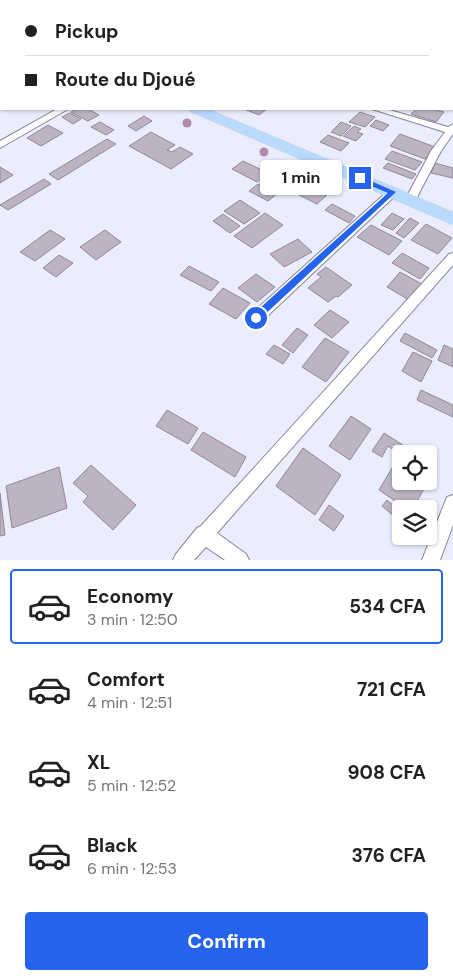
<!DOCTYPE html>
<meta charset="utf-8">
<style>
:root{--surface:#fff;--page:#f2f2f2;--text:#202124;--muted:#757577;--line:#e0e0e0;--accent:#2563eb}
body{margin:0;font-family:"DM Sans",sans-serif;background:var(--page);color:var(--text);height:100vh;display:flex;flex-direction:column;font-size:19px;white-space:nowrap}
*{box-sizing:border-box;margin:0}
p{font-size:16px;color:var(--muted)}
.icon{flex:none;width:28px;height:28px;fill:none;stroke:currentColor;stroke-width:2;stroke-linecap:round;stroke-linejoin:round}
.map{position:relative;height:560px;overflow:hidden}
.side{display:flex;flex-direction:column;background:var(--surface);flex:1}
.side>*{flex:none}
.hud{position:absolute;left:0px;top:0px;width:454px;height:110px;box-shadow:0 1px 4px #0004;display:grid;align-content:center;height:110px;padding:0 25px;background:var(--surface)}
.controls{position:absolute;left:392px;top:445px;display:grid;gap:10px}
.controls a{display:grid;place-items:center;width:45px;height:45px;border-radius:5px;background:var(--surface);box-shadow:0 1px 4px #0004;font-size:25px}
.end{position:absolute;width:22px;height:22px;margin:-11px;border:6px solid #2563eb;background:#fff;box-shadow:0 0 0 2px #fff}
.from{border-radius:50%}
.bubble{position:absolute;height:35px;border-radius:5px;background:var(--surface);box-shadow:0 1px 4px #0004;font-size:16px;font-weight:700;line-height:35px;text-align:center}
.hud b{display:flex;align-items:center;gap:18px;height:48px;font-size:19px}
.hud b+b{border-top:1px solid var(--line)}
.hud i{width:12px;height:12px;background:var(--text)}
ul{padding:9px 0 0;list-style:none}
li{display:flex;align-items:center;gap:15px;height:75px;margin:0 10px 8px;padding:0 15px;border:2px solid transparent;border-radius:5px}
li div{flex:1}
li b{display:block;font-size:19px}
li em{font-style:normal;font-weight:700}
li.current{border-color:var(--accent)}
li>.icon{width:45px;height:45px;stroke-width:1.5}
.primary-button{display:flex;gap:10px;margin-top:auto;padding:10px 25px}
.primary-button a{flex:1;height:58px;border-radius:5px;background:var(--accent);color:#fff;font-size:20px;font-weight:700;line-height:58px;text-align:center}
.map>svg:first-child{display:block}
.building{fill:#bcb4c2;stroke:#908896}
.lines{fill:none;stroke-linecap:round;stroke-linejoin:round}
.street-casing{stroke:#858695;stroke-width:2}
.primary-casing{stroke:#d3d4d5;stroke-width:1}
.street{fill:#fff;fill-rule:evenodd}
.primary{fill:#b9d9fd;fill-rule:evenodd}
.tree{fill:#ad8aac}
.route{fill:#2563eb}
</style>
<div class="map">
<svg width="453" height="560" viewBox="0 0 453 560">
<rect width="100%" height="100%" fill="#ebedfe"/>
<!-- building -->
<g class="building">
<path d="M77,109h11l11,6 -11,6 -17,-9z"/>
<path d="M244,109h23l-8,6z"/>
<path d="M416,109h18l10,3 -8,10 -25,-8z"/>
<path d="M360,112l15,5 -10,10 -16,-5z"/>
<path d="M70,113l11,6 -8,5 -11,-7z"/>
<path d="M144,116l8,5 -16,10 -8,-5z"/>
<path d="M376,120l13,5 -6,6 -13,-5z"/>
<path d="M100,122l14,8 -8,5 -15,-8z"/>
<path d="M341,122l10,4 -10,10 -10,-4z"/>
<path d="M48,125l15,8 -22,13 -14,-8z"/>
<path d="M354,126l7,3 -4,3 6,2 -7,7 -13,-5z"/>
<path d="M151,132l24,13 -8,5 5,2 8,-5 13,7 -22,15 -42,-23z"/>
<path d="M400,134l35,13 -10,12 -35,-13z"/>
<path d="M328,135l21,8 -8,8 -21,-9z"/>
<path d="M107,139l9,5 -58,36 -9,-6z"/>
<path d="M392,151l30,11 -7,8 -30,-11z"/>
<path d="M243,161l25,12 -11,9 -25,-13z"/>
<path d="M388,163l28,11 -4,5 -29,-11z"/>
<path d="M435,163l18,5v10l-22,-5z"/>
<path d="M0,167l13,8 -13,8z"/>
<path d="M321,176l17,9 -21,19 -18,-9z"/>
<path d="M44,179l7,5 -43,26 -8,-5z"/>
<path d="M258,184l19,10 -9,7 -19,-10z"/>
<path d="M240,200l20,13 -16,11 -20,-13z"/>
<path d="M332,204l23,12 -6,7 -24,-13z"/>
<path d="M265,213l18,12 -31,23 -18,-12z"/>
<path d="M392,213l12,6 -11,11 -12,-5z"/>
<path d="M223,214l17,12 -10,7 -17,-12z"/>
<path d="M410,218l9,5 -15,15 -8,-5z"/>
<path d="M426,224l26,14 -14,16 -27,-14z"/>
<path d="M371,225l31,16 -13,14 -32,-18z"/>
<path d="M50,230l15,9 -30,22 -15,-9z"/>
<path d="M105,230l16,12 -25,18 -16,-13z"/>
<path d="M298,239l14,13 -28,15 -14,-13z"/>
<path d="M402,253l27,15 -9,11 -28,-16z"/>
<path d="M59,255l14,8 -17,14 -13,-9z"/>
<path d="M189,266l30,16 -8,9 -31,-16z"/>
<path d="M326,267l26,18 -14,12 -2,-1 -8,6 -20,-14 13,-11 -4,-3z"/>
<path d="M400,272l22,12 -13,16 -22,-13z"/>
<path d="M256,274l19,13 -18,15 -19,-14z"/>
<path d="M223,288l27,15 -14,16 -27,-15z"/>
<path d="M330,310l19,12 -17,16 -18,-13z"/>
<path d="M297,328l11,7 -15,18 -11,-8z"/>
<path d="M405,333l32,17 -5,8 -32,-17z"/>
<path d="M325,338l24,14 -23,30 -24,-15z"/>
<path d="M274,345l16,9 -7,10 -17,-10z"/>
<path d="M444,345l9,4v18l-15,-7z"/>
<path d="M413,352l19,9 -11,21 -19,-11z"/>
<path d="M421,390l32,15v12l-36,-17z"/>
<path d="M167,410l31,18 -10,16 -32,-18z"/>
<path d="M351,416l20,13 -21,31 -21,-14z"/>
<path d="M203,432l43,25 -11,20 -44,-27z"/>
<path d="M384,433l33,21 -16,1 -13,-9 -6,11 -10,-6z"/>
<path d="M303,448l38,27 -26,40 -39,-29z"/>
<path d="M398,458l3,3v20h27l-15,28h-6l-28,-19z"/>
<path d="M91,465l45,40 -23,25 -30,-28 5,-6 -15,-13z"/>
<path d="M59,467l8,41 -55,20 -6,-42z"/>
<path d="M0,493l5,42 -5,1z"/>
<path d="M387,500l14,12v10l-19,-16z"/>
<path d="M329,505l15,11 -10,15 -15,-11z"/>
</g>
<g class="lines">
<!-- street casing -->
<g class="street-casing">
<g id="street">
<rect x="81" y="0" width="9" height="1"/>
<rect x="226" y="0" width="11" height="1"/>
<rect x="352" y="0" width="13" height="1"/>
<rect x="391" y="0" width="6" height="1"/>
<rect x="452" y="34" width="1" height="4"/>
<rect x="452" y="81" width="1" height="6"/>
<path d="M57,109h11l-68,39v-7z"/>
<path d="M372,109h14l62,18 5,-3v10l-12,17 -27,52 -4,1 -5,-4 26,-49 14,-19z"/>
<path d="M393,189l5,3 -1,2 -136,128h-10l-2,-4 2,-4 138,-124z"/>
<path d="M453,253v12l-236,268 29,21 3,6h-24l-19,-13 -12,13h-21l3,-6 21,-26 4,-2 248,-272z"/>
<path d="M453,495v30l-13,35h-18l25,-63z"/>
</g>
</g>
<!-- primary casing -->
<g class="primary-casing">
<g id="primary">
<rect x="0" y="24" width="1" height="8"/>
<path d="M189,109h19l245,103v13l-262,-113z"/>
</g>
</g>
<!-- street -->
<use href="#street" class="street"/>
<!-- primary -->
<use href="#primary" class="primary"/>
</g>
<!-- trees -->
<g class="tree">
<circle cx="187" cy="123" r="4.5"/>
<circle cx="264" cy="152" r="4.5"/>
</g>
<!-- route -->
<path class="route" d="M357,177h5l34,15 -137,128h-7v-5l136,-122 -31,-13z"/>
</svg>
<div class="controls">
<a><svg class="icon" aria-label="locate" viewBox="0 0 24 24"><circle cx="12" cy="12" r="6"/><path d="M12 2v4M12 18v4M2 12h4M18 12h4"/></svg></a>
<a><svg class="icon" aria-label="layers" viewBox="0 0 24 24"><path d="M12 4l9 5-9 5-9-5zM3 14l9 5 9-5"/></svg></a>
</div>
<i class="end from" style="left:256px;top:318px"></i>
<i class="end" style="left:360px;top:178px"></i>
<div class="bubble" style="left:260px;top:160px;width:82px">1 min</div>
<div class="hud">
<b><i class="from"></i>Pickup</b>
<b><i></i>Route du Djoué</b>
</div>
</div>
<section class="side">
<ul>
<li class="current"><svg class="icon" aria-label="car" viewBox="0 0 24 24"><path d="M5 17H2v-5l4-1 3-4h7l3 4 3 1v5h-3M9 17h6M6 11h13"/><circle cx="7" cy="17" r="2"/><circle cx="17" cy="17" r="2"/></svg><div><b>Economy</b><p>3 min · 12:50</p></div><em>534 CFA</em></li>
<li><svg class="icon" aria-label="car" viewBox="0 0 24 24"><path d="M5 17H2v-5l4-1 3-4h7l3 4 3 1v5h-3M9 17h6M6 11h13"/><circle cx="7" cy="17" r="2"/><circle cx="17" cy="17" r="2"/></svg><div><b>Comfort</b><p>4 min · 12:51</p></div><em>721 CFA</em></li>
<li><svg class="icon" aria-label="car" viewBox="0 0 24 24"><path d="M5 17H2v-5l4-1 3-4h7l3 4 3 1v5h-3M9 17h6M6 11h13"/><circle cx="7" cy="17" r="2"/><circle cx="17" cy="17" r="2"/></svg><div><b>XL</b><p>5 min · 12:52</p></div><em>908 CFA</em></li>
<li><svg class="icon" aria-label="car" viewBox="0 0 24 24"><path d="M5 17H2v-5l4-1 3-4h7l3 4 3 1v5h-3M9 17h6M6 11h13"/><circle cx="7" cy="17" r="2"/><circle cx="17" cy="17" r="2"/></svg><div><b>Black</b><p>6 min · 12:53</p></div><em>376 CFA</em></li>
</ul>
<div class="primary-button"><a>Confirm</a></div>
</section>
